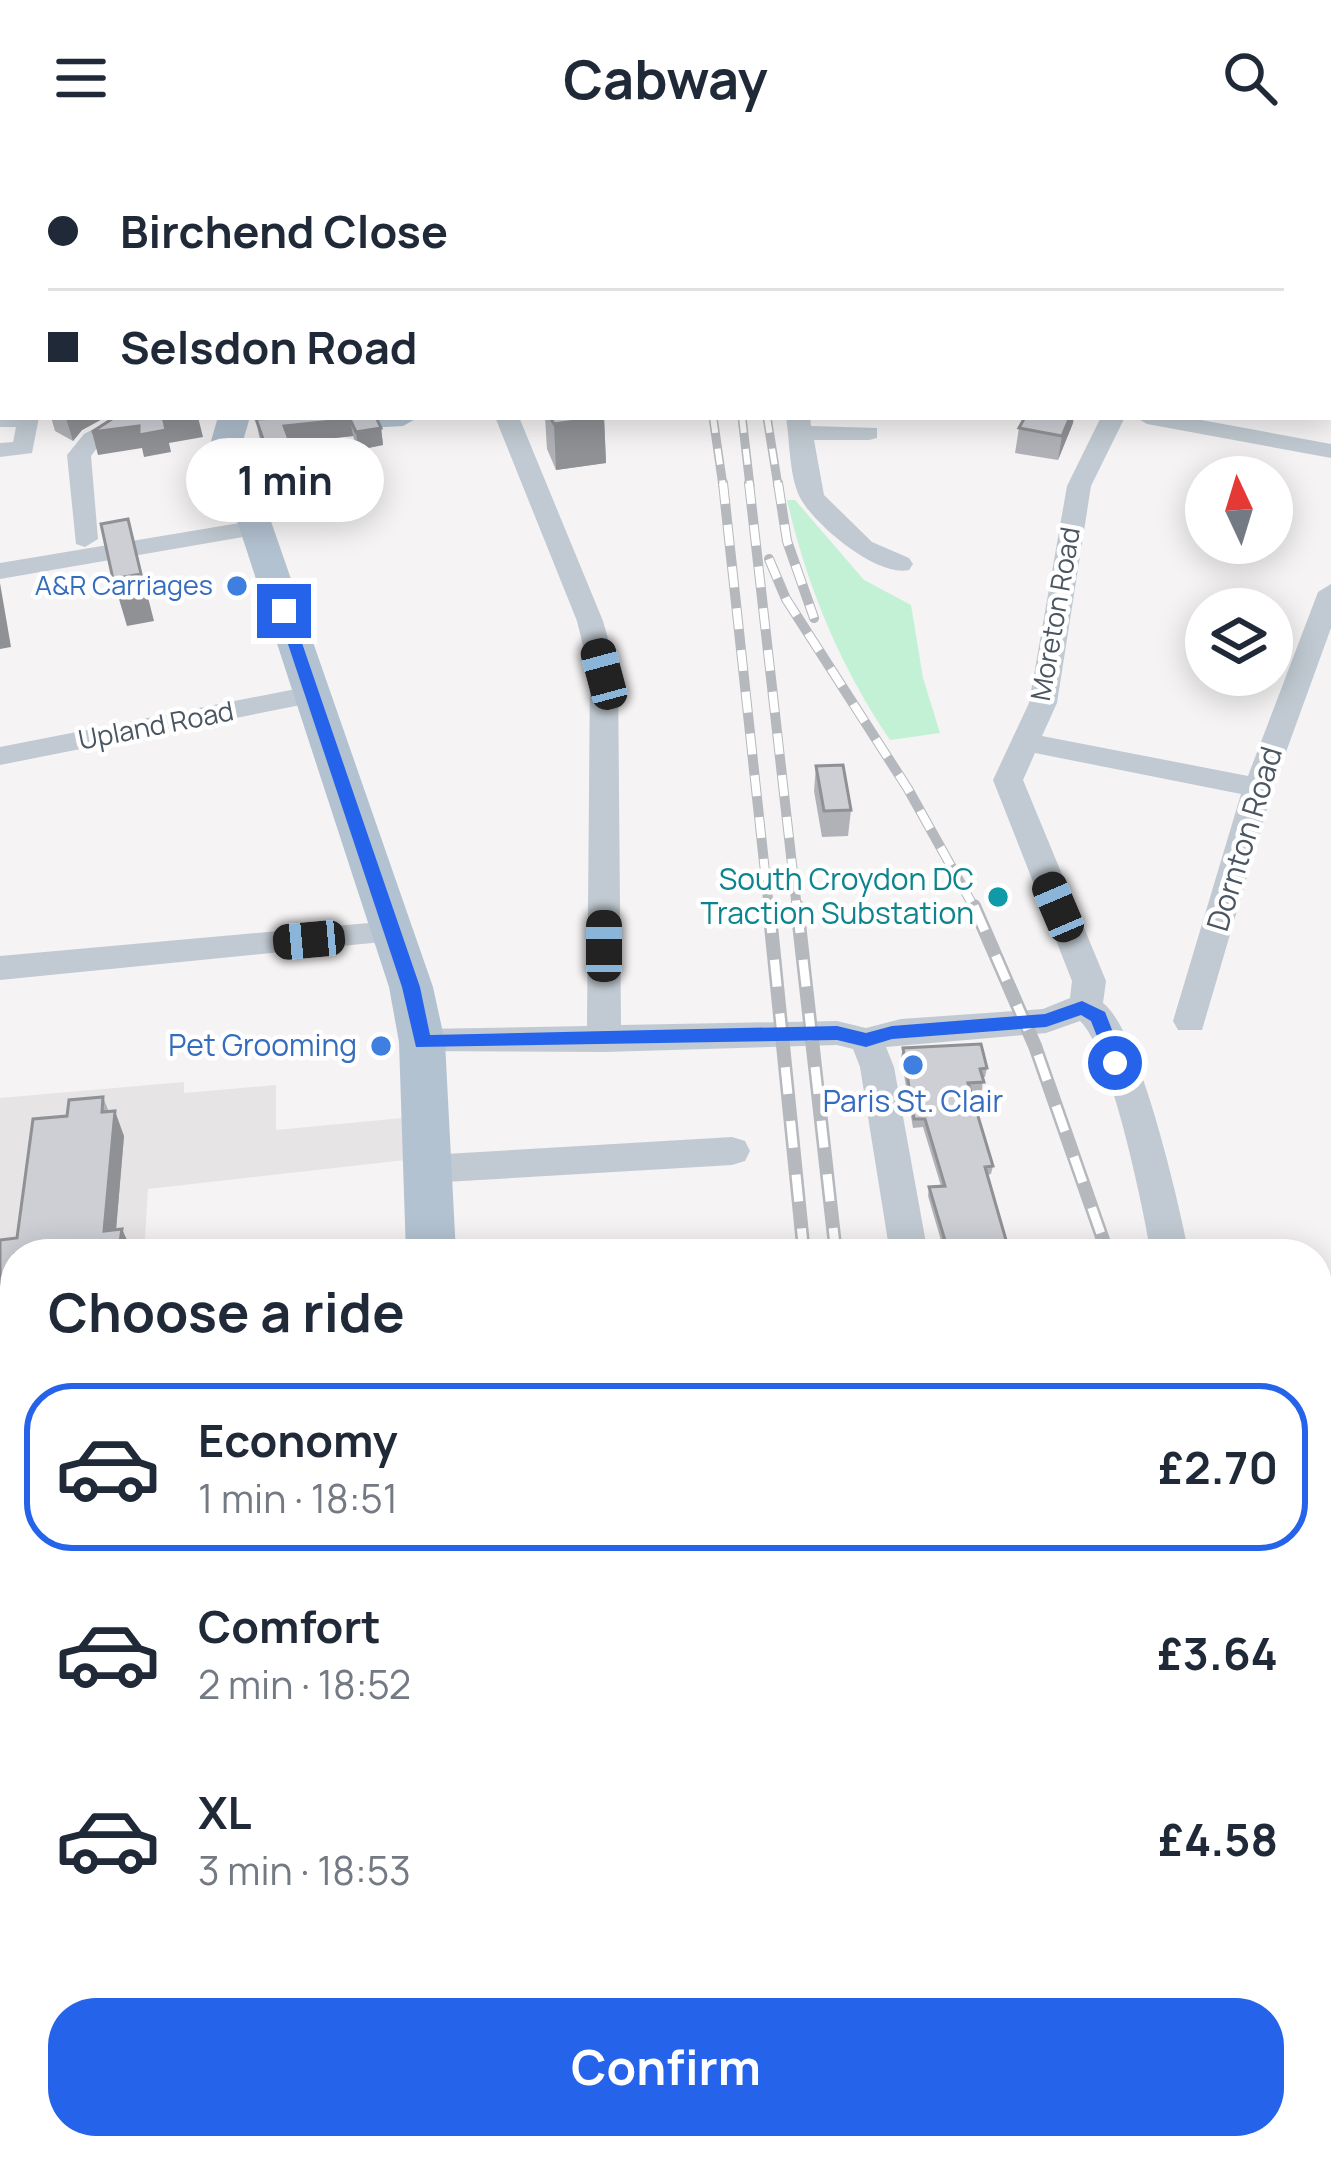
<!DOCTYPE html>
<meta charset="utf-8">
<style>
:root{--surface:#fff;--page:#f2f2f3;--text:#1f2937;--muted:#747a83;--line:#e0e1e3;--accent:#2563eb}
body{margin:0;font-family:Manrope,sans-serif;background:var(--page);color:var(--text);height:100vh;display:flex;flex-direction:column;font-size:45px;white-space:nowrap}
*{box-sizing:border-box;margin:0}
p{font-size:39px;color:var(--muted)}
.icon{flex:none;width:66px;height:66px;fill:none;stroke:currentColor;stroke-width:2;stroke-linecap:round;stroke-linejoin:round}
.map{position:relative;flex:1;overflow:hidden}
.details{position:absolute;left:0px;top:1083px;width:1332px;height:921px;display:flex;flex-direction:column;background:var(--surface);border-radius:48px 48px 0 0;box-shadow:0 6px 30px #0003}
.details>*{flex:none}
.guide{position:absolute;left:0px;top:0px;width:1332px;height:264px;box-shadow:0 6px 30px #0003;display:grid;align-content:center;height:264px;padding:0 48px;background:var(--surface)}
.needle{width:78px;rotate:356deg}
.fabs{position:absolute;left:1185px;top:300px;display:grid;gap:24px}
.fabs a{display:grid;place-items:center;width:108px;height:108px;border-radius:50%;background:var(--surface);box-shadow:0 6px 30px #0003;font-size:60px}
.end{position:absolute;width:54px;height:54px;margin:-27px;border:15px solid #2563eb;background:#fff;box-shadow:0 0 0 6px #fff}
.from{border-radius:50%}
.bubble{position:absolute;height:84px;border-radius:42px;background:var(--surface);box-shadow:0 6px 30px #0003;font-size:39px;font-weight:700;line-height:84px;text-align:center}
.car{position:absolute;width:36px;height:72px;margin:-36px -18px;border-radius:15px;box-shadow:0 0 9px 3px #0007;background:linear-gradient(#222 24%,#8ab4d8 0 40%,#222 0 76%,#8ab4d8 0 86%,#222 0)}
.guide b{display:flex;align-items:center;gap:42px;height:114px;font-size:45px}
.guide b+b{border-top:3px solid var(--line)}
.guide i{width:30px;height:30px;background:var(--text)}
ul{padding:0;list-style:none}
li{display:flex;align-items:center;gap:36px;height:168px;margin:0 24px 18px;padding:0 24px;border:6px solid transparent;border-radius:48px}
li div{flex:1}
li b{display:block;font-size:45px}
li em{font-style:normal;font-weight:700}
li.current{border-color:var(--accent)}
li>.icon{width:108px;height:108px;stroke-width:1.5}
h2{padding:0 48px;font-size:54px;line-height:144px}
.button{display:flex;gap:24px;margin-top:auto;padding:24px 48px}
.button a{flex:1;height:138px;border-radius:48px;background:var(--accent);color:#fff;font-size:48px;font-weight:700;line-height:138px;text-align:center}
header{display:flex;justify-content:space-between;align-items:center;height:156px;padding:0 48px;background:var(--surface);font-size:54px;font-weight:700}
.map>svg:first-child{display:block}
.education{fill:#e6e4e5}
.green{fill:#c3f1d5}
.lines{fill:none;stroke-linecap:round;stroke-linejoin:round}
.minor{fill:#c1cad2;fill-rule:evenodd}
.major{fill:#b3c2d1;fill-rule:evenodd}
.rail-far3-casing{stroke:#b5b8bd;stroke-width:9}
.rail-far2-casing{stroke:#b5b8bd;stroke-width:10}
.rail-far1-casing{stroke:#b5b8bd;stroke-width:14}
.rail-casing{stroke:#b5b8bd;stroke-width:16}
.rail-far3{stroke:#fff;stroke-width:6;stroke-dasharray:16;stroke-linecap:butt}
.rail-far2{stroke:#fff;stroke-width:8;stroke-dasharray:21;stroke-linecap:butt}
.rail-far1{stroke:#fff;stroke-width:9;stroke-dasharray:27;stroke-linecap:butt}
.rail{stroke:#fff;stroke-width:12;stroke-dasharray:34;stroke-linecap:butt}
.wall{fill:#b0b2b7}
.shaded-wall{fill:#909195}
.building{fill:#cdcfd5;stroke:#909195;stroke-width:3}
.route{fill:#2563eb}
.shop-dot{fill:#3f7fe0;stroke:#fff;stroke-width:4.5}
.culture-dot{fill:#0f9aa8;stroke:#fff;stroke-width:4.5}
.labels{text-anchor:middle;stroke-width:9;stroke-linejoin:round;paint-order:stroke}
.far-shop-label{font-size:27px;fill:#366cbe;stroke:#fff;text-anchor:end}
.far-street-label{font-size:27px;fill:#4a5661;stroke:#fff}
.street-label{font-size:30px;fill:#4a5661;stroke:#fff}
.culture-label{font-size:30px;fill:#0d838f;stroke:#fff;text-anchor:end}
.shop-label{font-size:30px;fill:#366cbe;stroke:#fff;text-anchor:end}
</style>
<header><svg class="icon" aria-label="menu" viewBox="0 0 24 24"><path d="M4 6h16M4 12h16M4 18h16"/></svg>Cabway<svg class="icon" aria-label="search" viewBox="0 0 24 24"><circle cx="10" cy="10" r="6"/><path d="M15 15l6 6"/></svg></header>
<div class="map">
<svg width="1331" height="2002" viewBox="0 0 1331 2002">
<rect width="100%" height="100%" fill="#f5f3f3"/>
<!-- education -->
<path class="education" d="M184,926v11l92,-8v45l127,-12 2,42 -257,29 -4,65h-129v78l-15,2v-236z"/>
<!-- green -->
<path class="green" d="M787,344h8l69,80 47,25 12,73 17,55 -50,7c-50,-74 -83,-153 -103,-240z"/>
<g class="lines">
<!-- minor -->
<g class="minor">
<path d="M140,0h20l1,3h-20z"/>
<path d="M1320,0h11v8l-2,-5h-11z"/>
<path d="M1329,212l2,1v14l-2,-1z"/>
<path d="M3,218v34l-3,1v-34z"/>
<path d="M0,257l3,4h36l-7,36 -32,4v-14l13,-1 3,-15h-16z"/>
<path d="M116,261h30l-46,27 -9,12 7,83 -13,8 -9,-3 -9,-89 17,-21z"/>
<path d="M495,261h24l84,204 15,53 3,351 216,-4 29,7 35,-9 142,-10 27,-11 2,-17 -79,-201 36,-77 38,-217 34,-69h24l-34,69 -34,217 -15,33 206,40 70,-184 13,-8v44l-58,160 -71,242h-24l-5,-9 68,-227 -206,-41 -12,27 83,201 -3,22c37,28 76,201 86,251h-38c-8,-47 -40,-204 -71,-233l-34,12 -160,14 8,20 34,187h-38l-30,-187 -7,-18 -16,-4 -233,7 -194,-1 -5,-9 5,-9 12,-4 165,-3 3,-352 -13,-53z"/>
<path d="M786,261h24l1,9 66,2v10l-8,2h-55l10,55 48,47 37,16 4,6 -4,6c-32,7 -91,-43 -107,-69 -13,-21 -12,-60 -16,-84z"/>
<path d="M1135,261h50l146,27v14l-184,-34z"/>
<path d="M257,364l13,8 -4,5 -266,46v-16z"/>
<path d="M311,530l10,3 4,6 -4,6 -321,64v-18z"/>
<path d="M391,765l11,3 5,8 -5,8 -402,40v-24z"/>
<path d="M732,981l13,4 5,10 -5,10 -13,4 -304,18 -13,-4 -5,-10 5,-10 13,-4z"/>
<path d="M15,1174v34l-15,2v-34z"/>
<path d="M0,1459l15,1v42l-15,-1z"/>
<path d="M0,1858l15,2v50l-15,-2z"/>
<path d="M1132,1989h52l3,13h-52z"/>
</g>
<!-- major -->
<g class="major">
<path d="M375,0h26l1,3h-26z"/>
<path d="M992,0h27l-29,3z"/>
<rect x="0" y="206" width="3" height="18"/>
<path d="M218,261h32l-7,24 190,546 12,55 11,212h-50l-7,-212 -10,-55 -178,-546z"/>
<path d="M300,261h119l-16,9 -91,5 -11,-2 -5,-7z"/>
<path d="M621,1989h76l5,13h-76z"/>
</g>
<!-- rail-far3 casing -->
<g class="rail-far3-casing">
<g id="rail-far3">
<path d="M713,261l10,69"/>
<path d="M742,261l8,69"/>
<path d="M767,261l11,69"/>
</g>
</g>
<!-- rail-far2 casing -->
<g class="rail-far2-casing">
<g id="rail-far2">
<path d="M723,327l46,426"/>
<path d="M749,327l48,426"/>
<path d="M778,327l9,58 27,77"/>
<path d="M769,403l17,40 122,190 67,120"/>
</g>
</g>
<!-- rail-far1 casing -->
<g class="rail-far1-casing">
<g id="rail-far1">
<path d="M769,750l35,348"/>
<path d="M797,750l39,348"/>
<path d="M974,750l61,140 73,208"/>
</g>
</g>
<!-- rail casing -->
<g class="rail-casing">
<g id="rail">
<path d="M1317,1695l14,40"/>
<path d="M1317,1749l14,41"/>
<path d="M865,1989l1,13"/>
<path d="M887,1989l1,13"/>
<path d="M909,1989l1,13"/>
<path d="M929,1989l1,13"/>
</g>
</g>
<!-- rail-far3 -->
<use href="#rail-far3" class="rail-far3"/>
<!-- rail-far2 -->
<use href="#rail-far2" class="rail-far2"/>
<!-- rail-far1 -->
<use href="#rail-far1" class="rail-far1"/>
<!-- rail -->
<use href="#rail" class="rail"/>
</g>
<!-- wall -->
<g class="wall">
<path d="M0,41l3,2v154h-3z"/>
<path d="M51,261h55l-24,13 -9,11 -18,-10z"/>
<path d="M376,261l5,11 2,17 -25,5 -5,-14 -62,7 8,32 -25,4 -15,-43 -3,-17z"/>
<path d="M545,261h59l2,46 -50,7 -9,-21z"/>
<path d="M1073,267l-15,37 -43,-7 4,-25z"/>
<path d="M816,610l35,44 -3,26 -26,1 -8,-46z"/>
<path d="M903,892l84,20 -2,9h-2l-1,13 -12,1 23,75 -2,8 -4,1 23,79h-65l-17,-58 1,-9 12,-1 -18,-59 -10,1 -12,-71z"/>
<path d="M103,941l6,15 15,24 -8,93h6l10,23 -117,2v62l-15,2v-78l17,-2 50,-122z"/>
<path d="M1028,1989h98l2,13h-98z"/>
<path d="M1204,1989h83l1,4 11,9h-92z"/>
</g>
<!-- shaded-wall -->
<g class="shaded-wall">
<path d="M68,261h38l-24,13 -9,11 -7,-23z"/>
<path d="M185,261h13l5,20 -34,6 2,9 -27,5 -2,-9 -44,7 -6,-23z"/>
<path d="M604,261l2,46 -50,7 -2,-46z"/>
<path d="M1070,261h4l-1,6 -15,37 4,-24z"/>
<path d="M350,263l3,17 -66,7 -3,-17z"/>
<path d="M381,272l2,17 -25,5 -2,-18z"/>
<path d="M296,302l3,17 -25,4 -3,-17z"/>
<path d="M128,363l26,102 -27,5 -14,-47z"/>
<path d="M0,427l11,64 -11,2z"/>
<path d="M115,955l9,25 -10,118 -10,-23z"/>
<path d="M122,1073l10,23 -1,2h-13z"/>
</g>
<!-- building -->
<g class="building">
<path d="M4,0h31l4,3h-32z"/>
<path d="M316,0h44l2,3h-45z"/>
<path d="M429,0h52l1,3h-52z"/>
<path d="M0,41l3,2v126h-3z"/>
<path d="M115,261h70l-21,4 2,9 -27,5v-9l-47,6z"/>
<path d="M302,261h74l5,11 -25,4 -6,-13 -66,7 12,32 -25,4 -15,-43z"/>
<path d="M550,261h54l-50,7z"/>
<path d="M1025,261h45l-8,19 -43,-8z"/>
<path d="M128,363l13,55 -28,5 -12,-55z"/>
<path d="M843,609l8,45 -27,1 -8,-45z"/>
<path d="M981,888l6,24 -7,1 4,13 -16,1 25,83 -8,1 25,87h-61l-20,-67 16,-1 -20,-67h-11l-11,-71z"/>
<path d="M103,941l-1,15 13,-1 -11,120 18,-2 -4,25h-103v38l-15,1v-53l17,-2 16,-119 34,-3 2,-16z"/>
<path d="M1036,1989h90l2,13h-90z"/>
<path d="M1213,1989h74l1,4 8,-1 3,10h-83z"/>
</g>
<!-- route -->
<path class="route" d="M284,451l7,4 129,376 10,48 407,-9 29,7 26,-7 153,-12 37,-13 23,11 20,51 -3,4h-13l-18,-46 -10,-6 -35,12 -154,12 -26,8 -29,-7 -421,7 -14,-60 -125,-376z"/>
<!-- markers -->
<g class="shop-dot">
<circle cx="237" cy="430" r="12"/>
<circle cx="381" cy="890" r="12"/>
<circle cx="913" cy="909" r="12"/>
</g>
<circle class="culture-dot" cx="998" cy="741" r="12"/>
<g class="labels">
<!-- far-shop labels -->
<g class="far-shop-label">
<text x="213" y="439">A&amp;R Carriages</text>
</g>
<!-- far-street labels -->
<g class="far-street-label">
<text transform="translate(1056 458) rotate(-80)" y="9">Moreton Road</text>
<text transform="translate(156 570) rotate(-11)" y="9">Upland Road</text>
</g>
<!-- street labels -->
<g class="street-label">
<text transform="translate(1245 683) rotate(-73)" y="10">Dornton Road</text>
</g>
<!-- culture labels -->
<g class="culture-label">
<text x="974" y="734">South Croydon DC<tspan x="974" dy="34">Traction Substation</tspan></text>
</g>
<!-- shop labels -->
<g class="shop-label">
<text x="357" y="900">Pet Grooming</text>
<text x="913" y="956" text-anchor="middle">Paris St. Clair</text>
</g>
</g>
</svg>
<div class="fabs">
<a><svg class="needle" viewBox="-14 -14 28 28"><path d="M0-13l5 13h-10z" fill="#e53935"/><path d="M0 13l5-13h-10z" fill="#747a83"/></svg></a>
<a><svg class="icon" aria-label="layers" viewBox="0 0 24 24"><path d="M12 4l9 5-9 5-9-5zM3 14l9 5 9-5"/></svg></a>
</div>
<i class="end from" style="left:1115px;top:907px"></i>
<i class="end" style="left:284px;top:455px"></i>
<div class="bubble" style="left:186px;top:282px;width:198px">1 min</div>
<i class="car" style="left:604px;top:518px;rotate:345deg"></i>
<i class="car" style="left:1058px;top:751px;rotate:337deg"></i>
<i class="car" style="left:309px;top:784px;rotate:265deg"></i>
<i class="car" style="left:604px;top:790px;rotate:0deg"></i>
<div class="guide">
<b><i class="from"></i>Birchend Close</b>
<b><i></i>Selsdon Road</b>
</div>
<section class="details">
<h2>Choose a ride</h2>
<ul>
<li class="current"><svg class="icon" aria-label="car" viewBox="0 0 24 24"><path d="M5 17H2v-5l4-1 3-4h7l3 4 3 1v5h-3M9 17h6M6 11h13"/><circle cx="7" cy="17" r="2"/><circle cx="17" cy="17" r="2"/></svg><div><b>Economy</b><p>1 min · 18:51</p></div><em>£2.70</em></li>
<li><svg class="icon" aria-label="car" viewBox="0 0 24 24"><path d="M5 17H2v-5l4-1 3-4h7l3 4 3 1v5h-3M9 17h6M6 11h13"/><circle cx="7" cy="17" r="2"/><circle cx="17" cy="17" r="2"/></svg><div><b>Comfort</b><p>2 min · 18:52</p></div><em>£3.64</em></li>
<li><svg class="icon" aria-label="car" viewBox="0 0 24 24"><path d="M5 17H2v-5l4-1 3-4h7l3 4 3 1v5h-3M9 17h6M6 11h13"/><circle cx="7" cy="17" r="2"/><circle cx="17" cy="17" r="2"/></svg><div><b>XL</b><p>3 min · 18:53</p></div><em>£4.58</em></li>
</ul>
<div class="button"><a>Confirm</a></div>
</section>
</div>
